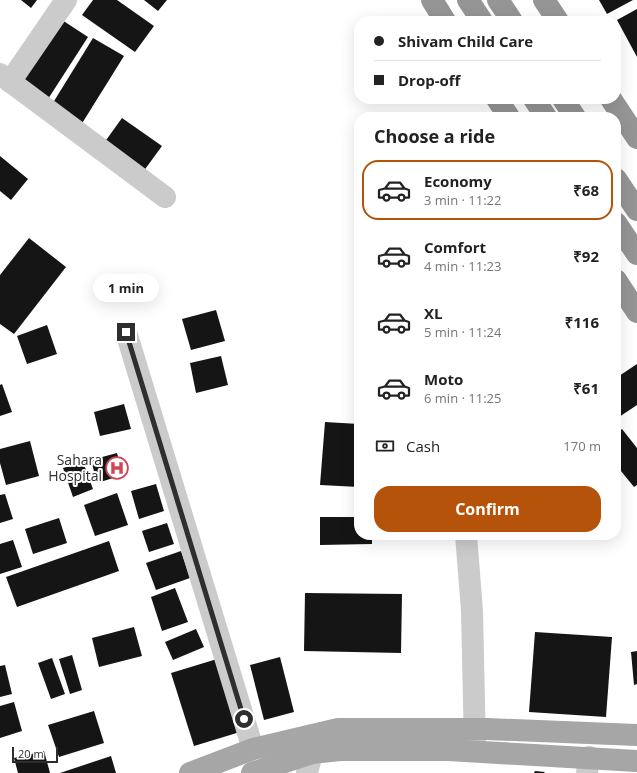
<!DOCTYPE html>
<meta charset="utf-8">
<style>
:root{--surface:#fff;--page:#f2f2f2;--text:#222;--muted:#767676;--line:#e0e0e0;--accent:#b45309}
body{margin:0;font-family:"Open Sans",sans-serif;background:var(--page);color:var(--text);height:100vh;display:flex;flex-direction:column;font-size:15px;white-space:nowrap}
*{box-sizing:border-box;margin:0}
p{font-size:13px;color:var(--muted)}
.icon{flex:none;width:22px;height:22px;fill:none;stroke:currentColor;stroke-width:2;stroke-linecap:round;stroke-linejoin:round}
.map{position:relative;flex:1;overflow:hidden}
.drawer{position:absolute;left:354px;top:112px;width:267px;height:428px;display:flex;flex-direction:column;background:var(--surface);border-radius:16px;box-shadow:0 4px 16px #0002}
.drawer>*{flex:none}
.banner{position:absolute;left:354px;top:16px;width:267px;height:88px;border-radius:16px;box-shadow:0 4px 16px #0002;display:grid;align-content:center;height:88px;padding:0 20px;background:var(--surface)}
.scale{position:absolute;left:12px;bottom:10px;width:46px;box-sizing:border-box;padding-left:4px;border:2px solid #2e2e2e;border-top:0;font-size:11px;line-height:14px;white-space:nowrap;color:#2e2e2e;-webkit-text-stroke:3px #fff;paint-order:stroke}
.end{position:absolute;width:18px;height:18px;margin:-9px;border:5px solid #2e2e2e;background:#fff;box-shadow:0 0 0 2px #fff}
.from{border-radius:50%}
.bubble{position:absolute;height:28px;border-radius:14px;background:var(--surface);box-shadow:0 4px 16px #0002;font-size:13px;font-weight:700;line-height:28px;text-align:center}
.banner b{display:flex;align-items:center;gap:14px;height:38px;font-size:15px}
.banner b+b{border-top:1px solid var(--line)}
.banner i{width:10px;height:10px;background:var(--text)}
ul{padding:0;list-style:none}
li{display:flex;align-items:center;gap:12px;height:60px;margin:0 8px 6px;padding:0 12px;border:2px solid transparent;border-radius:16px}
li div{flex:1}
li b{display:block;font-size:15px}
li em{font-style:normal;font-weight:700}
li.selected{border-color:var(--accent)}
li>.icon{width:36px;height:36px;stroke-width:1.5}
h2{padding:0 20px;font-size:18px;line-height:48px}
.pay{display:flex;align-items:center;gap:10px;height:44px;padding:0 20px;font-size:15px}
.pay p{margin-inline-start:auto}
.button{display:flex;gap:8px;margin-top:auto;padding:8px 20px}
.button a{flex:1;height:46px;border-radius:16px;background:var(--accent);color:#fff;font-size:16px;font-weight:700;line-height:46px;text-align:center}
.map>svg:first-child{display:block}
.building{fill:#151515}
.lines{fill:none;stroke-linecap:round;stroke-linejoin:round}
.minor{stroke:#cbcbcb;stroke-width:22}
.major{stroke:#a6a6a6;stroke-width:22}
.highway{stroke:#959595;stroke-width:22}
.route{stroke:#2e2e2e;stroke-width:5}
.labels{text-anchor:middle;stroke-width:4;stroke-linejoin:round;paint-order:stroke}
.poi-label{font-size:14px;fill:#2e2e2e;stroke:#fff;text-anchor:end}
</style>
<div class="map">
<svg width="637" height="773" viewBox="0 0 637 773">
<rect width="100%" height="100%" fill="#fff"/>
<!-- building -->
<g class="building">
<path d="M21,0h16l-6,8z"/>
<path d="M93,0h24l37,26 -19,26 -53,-37z"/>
<path d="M144,0h23l-9,11z"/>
<path d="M599,0h34l-26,14z"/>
<path d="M637,9v48l-20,-37z"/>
<path d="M62,20l26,17 -40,62 -27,-17z"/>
<path d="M93,38l31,18 -43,69 -30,-19z"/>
<path d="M122,118l40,28 -19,26 -39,-29z"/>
<path d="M0,156l28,23 -17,21 -11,-9z"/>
<path d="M29,238l37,29 -52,67 -14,-10v-49z"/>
<path d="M216,310l9,31 -34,9 -9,-31z"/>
<path d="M47,325l10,29 -30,10 -10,-28z"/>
<path d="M221,356l7,29 -32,8 -6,-30z"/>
<path d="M637,364v41l-21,14v-41z"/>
<path d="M2,384l10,28 -12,4v-31z"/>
<path d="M124,404l7,25 -31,7 -6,-24z"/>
<path d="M325,422l34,2v63l-39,-2z"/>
<path d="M622,429l15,19v37l-3,2 -18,-22v-31z"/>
<path d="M30,441l9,35 -33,9 -6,-22v-14z"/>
<path d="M117,453l6,22 -26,8 -6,-23z"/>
<path d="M83,462l10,27 -20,8 -10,-29z"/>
<path d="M156,484l8,27 -25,8 -8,-28z"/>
<path d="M117,493l11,32 -33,11 -11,-31z"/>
<path d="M5,494l8,25 -13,4v-28z"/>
<path d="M320,517h39v18h13v9l-52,1z"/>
<path d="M59,518l8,25 -34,11 -8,-25z"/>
<path d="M167,523l7,21 -25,8 -7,-21z"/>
<path d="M13,540l9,27 -22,7v-30z"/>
<path d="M109,541l10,30 -102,36 -11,-30z"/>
<path d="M181,551l9,27 -34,12 -10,-27z"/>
<path d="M175,588l13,34 -26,9 -11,-34z"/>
<path d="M305,593l97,1 -1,59 -97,-2z"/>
<path d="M134,627l8,29 -43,11 -7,-29z"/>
<path d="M196,629l8,18 -31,13 -8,-18z"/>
<path d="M535,632l77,5 -6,80 -77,-5z"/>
<path d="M637,651v33l-3,1 -3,-33z"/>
<path d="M72,655l10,35 -12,4 -11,-35z"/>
<path d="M280,657l14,55 -30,8 -14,-55z"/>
<path d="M52,658l13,36 -14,5 -13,-36z"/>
<path d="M217,659l23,73 -46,14 -23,-73z"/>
<path d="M5,665l7,29 -12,3v-31z"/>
<path d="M14,702l8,29 -22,7v-32z"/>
<path d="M94,711l10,32 -45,14 -11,-32z"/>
<path d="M44,751l6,22h-32l-4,-15z"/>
<path d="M111,756l5,17h-56z"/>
<path d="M535,771l10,1 -1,1h-10z"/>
</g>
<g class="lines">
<!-- minor -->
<g class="minor">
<path d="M0,74l165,123"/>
<path d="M10,82l56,-82"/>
<path d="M126,332l127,417"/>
<path d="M466,535l6,76 3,137"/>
<path d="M307,773l5,-20"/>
<path d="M587,773l2,-16"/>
</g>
<!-- major -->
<g class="major">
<path d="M190,773l63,-24 85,-20h149l150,6"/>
<path d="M252,773l60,-20 28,-3h108l189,11"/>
</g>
<!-- highway -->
<g class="highway">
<path d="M432,0l13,21"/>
<path d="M468,0l14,21"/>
<path d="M498,0l14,21"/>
<path d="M544,0l14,21"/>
<path d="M497,99l12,18"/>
<path d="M534,99l12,18"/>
<path d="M563,99l12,18"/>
<path d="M611,99l26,39"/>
<path d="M616,179l21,31"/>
<path d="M616,223l21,31"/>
<path d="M616,280l21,32"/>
</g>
</g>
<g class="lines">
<!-- route -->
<path class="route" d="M126,332l118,387"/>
</g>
<!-- icons -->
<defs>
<g id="hospital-ring" transform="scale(1.15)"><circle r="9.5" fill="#fff" stroke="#d04557" stroke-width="1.5"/><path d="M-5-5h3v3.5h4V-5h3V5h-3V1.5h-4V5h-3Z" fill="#d04557"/></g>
</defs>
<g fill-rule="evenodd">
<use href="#hospital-ring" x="117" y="468"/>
</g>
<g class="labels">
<!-- poi labels -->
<g class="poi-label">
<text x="102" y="465">Sahara<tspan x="102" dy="16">Hospital</tspan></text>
</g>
</g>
</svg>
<div class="scale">20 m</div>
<i class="end from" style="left:244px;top:719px"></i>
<i class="end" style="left:126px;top:332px"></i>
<div class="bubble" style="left:93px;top:274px;width:66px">1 min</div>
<div class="banner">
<b><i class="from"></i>Shivam Child Care</b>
<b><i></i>Drop-off</b>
</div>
<section class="drawer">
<h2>Choose a ride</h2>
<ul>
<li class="selected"><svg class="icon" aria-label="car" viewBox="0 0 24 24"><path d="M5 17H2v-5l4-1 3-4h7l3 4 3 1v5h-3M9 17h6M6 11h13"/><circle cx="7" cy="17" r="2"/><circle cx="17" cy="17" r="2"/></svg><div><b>Economy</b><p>3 min · 11:22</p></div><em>₹68</em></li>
<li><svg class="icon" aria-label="car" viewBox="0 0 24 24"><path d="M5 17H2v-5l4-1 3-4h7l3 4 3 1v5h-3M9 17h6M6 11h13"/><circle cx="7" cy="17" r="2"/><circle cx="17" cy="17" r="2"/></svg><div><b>Comfort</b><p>4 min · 11:23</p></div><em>₹92</em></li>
<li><svg class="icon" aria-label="car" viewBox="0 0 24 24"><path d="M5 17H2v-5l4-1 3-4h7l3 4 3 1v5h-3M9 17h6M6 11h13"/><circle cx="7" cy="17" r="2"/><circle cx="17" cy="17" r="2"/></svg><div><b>XL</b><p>5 min · 11:24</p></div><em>₹116</em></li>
<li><svg class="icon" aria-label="car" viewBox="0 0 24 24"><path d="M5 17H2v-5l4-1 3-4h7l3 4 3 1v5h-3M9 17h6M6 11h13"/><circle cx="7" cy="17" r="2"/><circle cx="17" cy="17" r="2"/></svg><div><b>Moto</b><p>6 min · 11:25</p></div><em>₹61</em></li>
</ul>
<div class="pay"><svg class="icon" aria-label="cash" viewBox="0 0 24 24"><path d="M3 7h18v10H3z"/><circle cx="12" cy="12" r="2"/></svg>Cash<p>170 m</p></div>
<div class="button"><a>Confirm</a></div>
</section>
</div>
